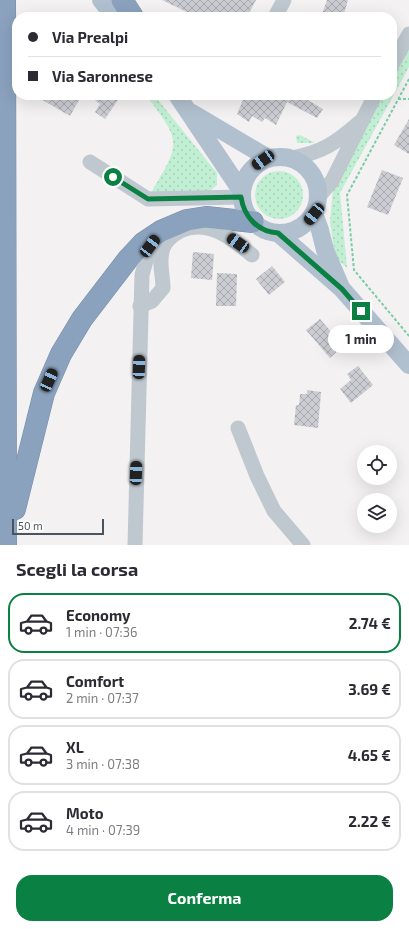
<!DOCTYPE html>
<html lang="it">
<meta charset="utf-8">
<style>
:root{--surface:#fff;--page:#f2f2f3;--text:#2b2b33;--muted:#7c7c81;--line:#e1e1e2;--accent:#0b8043}
body{margin:0;font-family:"Exo 2",sans-serif;background:var(--page);color:var(--text);height:100vh;display:flex;flex-direction:column;font-size:15px;white-space:nowrap}
*{box-sizing:border-box;margin:0}
p{font-size:13px;color:var(--muted)}
.icon{flex:none;width:22px;height:22px;fill:none;stroke:currentColor;stroke-width:2;stroke-linecap:round;stroke-linejoin:round}
.map{position:relative;height:545px;overflow:hidden}
.panel{display:flex;flex-direction:column;background:var(--surface);flex:1}
.panel>*{flex:none}
.top-card{position:absolute;left:12px;top:12px;width:385px;height:88px;border-radius:16px;box-shadow:0 4px 16px #0002;display:grid;align-content:center;height:88px;padding:0 16px;background:var(--surface)}
.controls{position:absolute;left:357px;top:445px;display:grid;gap:8px}
.controls a{display:grid;place-items:center;width:40px;height:40px;border-radius:50%;background:var(--surface);box-shadow:0 4px 16px #0002;font-size:20px}
.scale{position:absolute;left:12px;bottom:10px;width:92px;box-sizing:border-box;padding-left:4px;border:2px solid #49545e;border-top:0;font-size:11px;line-height:14px;white-space:nowrap;color:#49545e;-webkit-text-stroke:3px #fff;paint-order:stroke}
.end{position:absolute;width:18px;height:18px;margin:-9px;border:5px solid #0b8043;background:#fff;box-shadow:0 0 0 2px #fff}
.from{border-radius:50%}
.bubble{position:absolute;height:28px;border-radius:14px;background:var(--surface);box-shadow:0 4px 16px #0002;font-size:13px;font-weight:700;line-height:28px;text-align:center}
.car{position:absolute;width:12px;height:24px;margin:-12px -6px;border-radius:5px;box-shadow:0 0 3px 1px #0007;background:linear-gradient(#222 24%,#8ab4d8 0 40%,#222 0 76%,#8ab4d8 0 86%,#222 0)}
.top-card b{display:flex;align-items:center;gap:14px;height:38px;font-size:15px}
.top-card b+b{border-top:1px solid var(--line)}
.top-card i{width:10px;height:10px;background:var(--text)}
ul{padding:0;list-style:none}
li{display:flex;align-items:center;gap:12px;height:60px;margin:0 8px 6px;padding:0 8px;border:2px solid var(--line);border-radius:16px}
li div{flex:1}
li b{display:block;font-size:15px}
li em{font-style:normal;font-weight:700}
li.on{border-color:var(--accent)}
li>.icon{width:36px;height:36px;stroke-width:1.5}
h2{padding:0 16px;font-size:18px;line-height:48px}
.cta{display:flex;gap:8px;margin-top:auto;padding:8px 16px}
.cta a{flex:1;height:46px;border-radius:16px;background:var(--accent);color:#fff;font-size:16px;font-weight:700;line-height:46px;text-align:center}
.map>svg:first-child{display:block}
.grass{fill:url(#grass-dots)}
.building{fill:url(#building-cross-hatch)}
.lines{fill:none;stroke-linecap:round;stroke-linejoin:round}
.highway-casing{stroke:#758daa;stroke-width:22}
.path{stroke:#79cda5;stroke-width:2;stroke-dasharray:3 2;stroke-linecap:butt}
.minor{stroke:#bfc8cf;stroke-width:15}
.major{stroke:#b1c0cf;stroke-width:18}
.highway{stroke:#8aa2be;stroke-width:21}
.route{stroke:#0b8043;stroke-width:5}
</style>
<div class="map">
<svg width="409" height="545" viewBox="0 0 409 545">
<defs>
<pattern id="grass-dots" width="8" height="8" patternUnits="userSpaceOnUse"><rect width="8" height="8" fill="#c1efd4"/><path d="M2 2h.1M6 6h.1" fill="none" stroke="#a7cfb8" stroke-width="1.8" stroke-linecap="round"/></pattern>
<pattern id="building-cross-hatch" width="8" height="8" patternUnits="userSpaceOnUse"><rect width="8" height="8" fill="#cbcdd3"/><path d="M0 0l8 8M0 8l8-8" fill="none" stroke="#a7a9ae"/></pattern>
</defs>
<rect width="100%" height="100%" fill="#f3f1f1"/>
<!-- grass -->
<g class="grass">
<path d="M409,48v19l-69,126 7,75 -12,-11 -5,-36 3,-32 50,-94h9v-16z"/>
<path d="M146,95h8l63,78v12l-8,7 -58,1c30,-51 31,-50 -5,-98z"/>
<path d="M300,135l15,8h-18l-1,-7z"/>
<circle cx="279" cy="195" r="24"/>
</g>
<!-- building -->
<g class="building">
<path d="M162,0h94l-9,17h-59l1,-4z"/>
<path d="M327,0h21l-5,17h-22z"/>
<path d="M34,95h48l-12,21z"/>
<path d="M88,95h24l6,5 -13,19 -10,-7 5,-8z"/>
<path d="M245,95h54l24,14 -6,9 -30,-16 -11,23 -11,-7 -3,4 -10,-6 -3,6 -12,-8z"/>
<path d="M409,119v35l-15,-9z"/>
<path d="M382,170l21,8 -15,37 -21,-8z"/>
<path d="M193,252l21,2 -2,26 -21,-2z"/>
<path d="M272,266l13,16 -16,13 -13,-16z"/>
<path d="M217,273l20,1 -1,32h-20z"/>
<path d="M320,319l23,27 -13,12 -24,-28z"/>
<path d="M358,366l15,19 -22,18 -11,-14 11,-9 -4,-6z"/>
<path d="M307,390l14,2 -3,36 -24,-3 2,-20h3l1,-11h7z"/>
</g>
<g class="lines">
<!-- highway casing -->
<g class="highway-casing">
<g id="highway">
<path d="M5,0l1,545"/>
<path d="M122,0l11,17"/>
<path d="M15,509l29,-116 17,-39 21,-35 46,-60 15,-16 18,-12 26,-11 19,-3 47,5"/>
</g>
</g>
<!-- path -->
<g class="path">
<path d="M409,79l-62,116 7,75 55,66"/>
<path d="M398,99h11"/>
</g>
<!-- minor -->
<g class="minor">
<path d="M275,17l9,-17"/>
<path d="M392,65l17,-31"/>
<path d="M292,158c31,-6 44,-15 68,-36"/>
<path d="M90,162l58,37 93,-2"/>
<path d="M319,196l13,-15 43,-86"/>
<path d="M140,306l12,-5 11,-13c0,-13 -5,-27 0,-40 3,-8 10,-13 17,-17 27,-13 52,7 72,24"/>
<path d="M238,428l19,48 17,35 29,34"/>
<path d="M135,545l7,-270 8,-29 8,-10"/>
</g>
<!-- major -->
<g class="major">
<path d="M101,0l14,17"/>
<path d="M177,95l65,97"/>
<path d="M192,113l76,45"/>
<circle cx="280" cy="195" r="38"/>
<path d="M314,214l6,16 5,20 15,35"/>
<path d="M278,233l64,56 67,76"/>
</g>
<!-- highway -->
<use href="#highway" class="highway"/>
</g>
<g class="lines">
<!-- route -->
<path class="route" d="M113,177l35,22 93,-2c3,20 17,35 37,36l64,56 19,22"/>
</g>
</svg>
<div class="controls">
<a><svg class="icon" aria-label="locate" viewBox="0 0 24 24"><circle cx="12" cy="12" r="6"/><path d="M12 2v4M12 18v4M2 12h4M18 12h4"/></svg></a>
<a><svg class="icon" aria-label="layers" viewBox="0 0 24 24"><path d="M12 4l9 5-9 5-9-5zM3 14l9 5 9-5"/></svg></a>
</div>
<div class="scale">50 m</div>
<i class="end from" style="left:113px;top:177px"></i>
<i class="end" style="left:361px;top:311px"></i>
<div class="bubble" style="left:328px;top:325px;width:66px">1 min</div>
<i class="car" style="left:263px;top:160px;rotate:235deg"></i>
<i class="car" style="left:314px;top:214px;rotate:219deg"></i>
<i class="car" style="left:238px;top:243px;rotate:305deg"></i>
<i class="car" style="left:150px;top:246px;rotate:37deg"></i>
<i class="car" style="left:139px;top:367px;rotate:2deg"></i>
<i class="car" style="left:49px;top:380px;rotate:24deg"></i>
<i class="car" style="left:136px;top:473px;rotate:2deg"></i>
<div class="top-card">
<b><i class="from"></i>Via Prealpi</b>
<b><i></i>Via Saronnese</b>
</div>
</div>
<section class="panel">
<h2>Scegli la corsa</h2>
<ul>
<li class="on"><svg class="icon" aria-label="car" viewBox="0 0 24 24"><path d="M5 17H2v-5l4-1 3-4h7l3 4 3 1v5h-3M9 17h6M6 11h13"/><circle cx="7" cy="17" r="2"/><circle cx="17" cy="17" r="2"/></svg><div><b>Economy</b><p>1 min · 07:36</p></div><em>2.74 €</em></li>
<li><svg class="icon" aria-label="car" viewBox="0 0 24 24"><path d="M5 17H2v-5l4-1 3-4h7l3 4 3 1v5h-3M9 17h6M6 11h13"/><circle cx="7" cy="17" r="2"/><circle cx="17" cy="17" r="2"/></svg><div><b>Comfort</b><p>2 min · 07:37</p></div><em>3.69 €</em></li>
<li><svg class="icon" aria-label="car" viewBox="0 0 24 24"><path d="M5 17H2v-5l4-1 3-4h7l3 4 3 1v5h-3M9 17h6M6 11h13"/><circle cx="7" cy="17" r="2"/><circle cx="17" cy="17" r="2"/></svg><div><b>XL</b><p>3 min · 07:38</p></div><em>4.65 €</em></li>
<li><svg class="icon" aria-label="car" viewBox="0 0 24 24"><path d="M5 17H2v-5l4-1 3-4h7l3 4 3 1v5h-3M9 17h6M6 11h13"/><circle cx="7" cy="17" r="2"/><circle cx="17" cy="17" r="2"/></svg><div><b>Moto</b><p>4 min · 07:39</p></div><em>2.22 €</em></li>
</ul>
<div class="cta"><a>Conferma</a></div>
</section>
